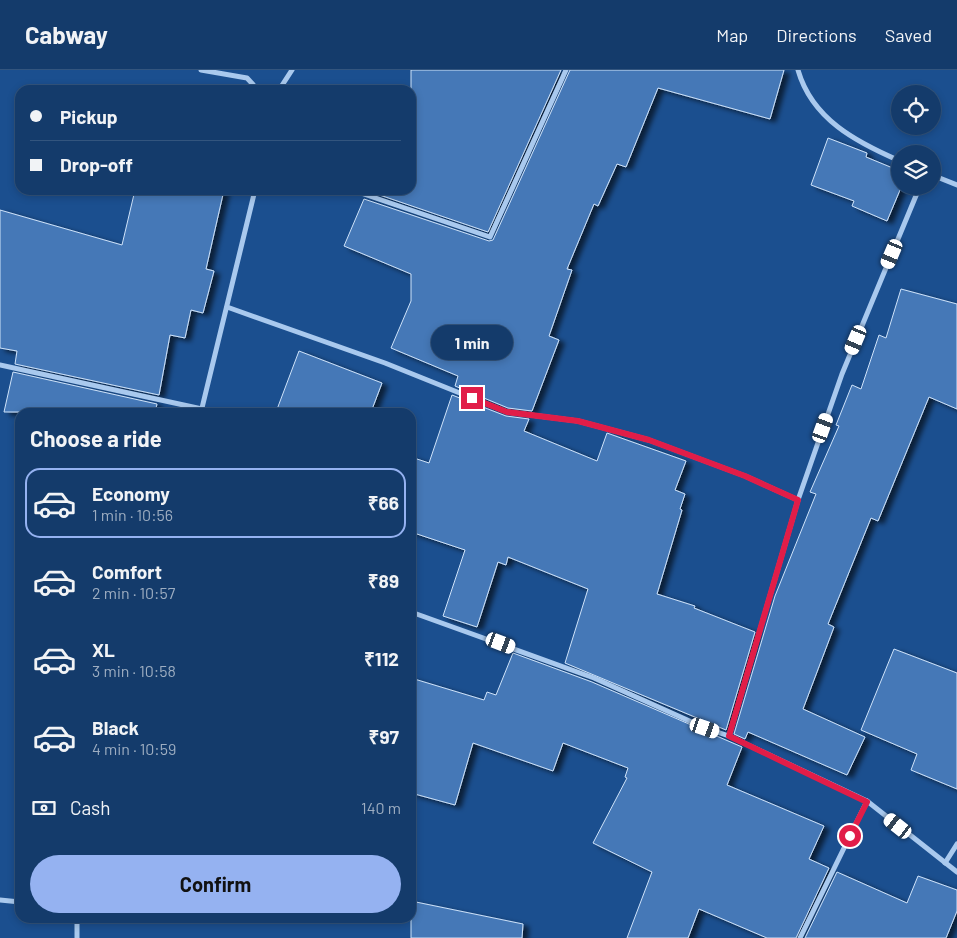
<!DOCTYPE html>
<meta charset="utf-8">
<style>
:root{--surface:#143b6b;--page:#1d4271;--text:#f1f3f6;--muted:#9dadc1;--line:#33557e;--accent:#95b2f1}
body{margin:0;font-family:Barlow,sans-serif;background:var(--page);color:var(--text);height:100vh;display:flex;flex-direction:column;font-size:19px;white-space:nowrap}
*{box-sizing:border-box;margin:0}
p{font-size:16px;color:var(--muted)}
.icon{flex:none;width:28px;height:28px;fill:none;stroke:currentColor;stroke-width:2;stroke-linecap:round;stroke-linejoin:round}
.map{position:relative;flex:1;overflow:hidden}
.details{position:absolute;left:15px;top:338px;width:401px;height:515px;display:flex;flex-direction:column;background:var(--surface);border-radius:15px;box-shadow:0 2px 8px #0003,0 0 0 1px var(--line)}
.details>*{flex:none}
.banner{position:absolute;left:15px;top:15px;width:401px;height:110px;border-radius:15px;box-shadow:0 2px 8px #0003,0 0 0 1px var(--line);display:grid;align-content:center;height:110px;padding:0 15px;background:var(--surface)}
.controls{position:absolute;left:891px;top:15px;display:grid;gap:10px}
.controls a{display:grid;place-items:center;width:50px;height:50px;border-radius:50%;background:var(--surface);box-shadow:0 2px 8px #0003,0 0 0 1px var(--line);font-size:25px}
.end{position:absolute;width:22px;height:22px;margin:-11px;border:6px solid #e11d48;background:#fff;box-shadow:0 0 0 2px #fff}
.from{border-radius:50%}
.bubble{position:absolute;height:35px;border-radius:18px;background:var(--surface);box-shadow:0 2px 8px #0003,0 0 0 1px var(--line);font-size:16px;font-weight:700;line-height:35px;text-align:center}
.car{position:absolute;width:15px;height:30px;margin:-15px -8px;border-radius:6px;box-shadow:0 0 4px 1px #0007;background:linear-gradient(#fff 24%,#345 0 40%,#fff 0 76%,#345 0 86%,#fff 0)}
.banner b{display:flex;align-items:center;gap:18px;height:48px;font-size:19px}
.banner b+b{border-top:1px solid var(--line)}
.banner i{width:12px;height:12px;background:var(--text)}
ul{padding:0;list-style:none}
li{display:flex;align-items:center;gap:15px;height:70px;margin:0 10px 8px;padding:0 5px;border:2px solid transparent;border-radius:15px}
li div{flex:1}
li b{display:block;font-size:19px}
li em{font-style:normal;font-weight:700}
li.selected{border-color:var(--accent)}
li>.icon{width:45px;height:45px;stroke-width:1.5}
h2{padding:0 15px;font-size:22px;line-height:60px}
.pay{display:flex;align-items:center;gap:12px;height:55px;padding:0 15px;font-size:19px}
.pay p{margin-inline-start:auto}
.action{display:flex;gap:10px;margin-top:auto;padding:10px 15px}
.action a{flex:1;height:58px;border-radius:30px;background:var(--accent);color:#111;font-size:20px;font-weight:700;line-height:58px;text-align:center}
header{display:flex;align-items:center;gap:30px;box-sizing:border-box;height:70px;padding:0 25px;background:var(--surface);border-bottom:1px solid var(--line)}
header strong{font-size:24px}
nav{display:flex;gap:28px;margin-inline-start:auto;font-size:18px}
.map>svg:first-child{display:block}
.building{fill:#4478b7;stroke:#cfe3fa;filter:url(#shadow)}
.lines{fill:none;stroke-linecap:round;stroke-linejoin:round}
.minor{stroke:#a9c9ee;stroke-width:5}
.route{stroke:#e11d48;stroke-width:6}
</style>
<header>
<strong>Cabway</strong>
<nav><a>Map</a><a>Directions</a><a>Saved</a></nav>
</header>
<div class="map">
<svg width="957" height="868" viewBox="0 0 957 868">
<defs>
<filter id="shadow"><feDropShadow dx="5.5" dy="3" stdDeviation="2.5" flood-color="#0009"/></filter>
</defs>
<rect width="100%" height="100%" fill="#1b4f8f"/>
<!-- building -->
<g class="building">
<path d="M411,0h150l-73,162 -120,-41 43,-1z"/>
<path d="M570,0h214l-14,49 -112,-31 -32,79 -9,-3 -19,42 -4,-2 -27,65 5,1 -23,66 10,4 -27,71 -24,-3 -53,-22 3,-10 -67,-28 20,-47v-27l-67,-28 20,-47 125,42 4,-1z"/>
<path d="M828,68l39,15 -1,4 34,14v19l-13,31 -35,-15 2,-5 -43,-16z"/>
<path d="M135,120h89l-18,79 8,2 -11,42 -12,-3 -6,28 -15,-3 -11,60 -144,-31 2,-13 -17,-3v-138l122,35z"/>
<path d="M901,219l56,15v105l-28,-12 -51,124 -7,-3 -43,106 6,3 -31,82 62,28 -18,38 -99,-43 -3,7 -11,-5 41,-138 41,-102 -6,-2 29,-66 -3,-1 16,-40 9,4 18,-54 7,3z"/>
<path d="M299,281l83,32 -11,29h-95z"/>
<path d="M13,302l144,32 -2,8h-151z"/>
<path d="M452,325l54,21 23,3 -5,12 73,30 10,-28 79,28 -11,29 10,4 -5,15 2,1 -25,84 38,12 -1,2 61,24 -29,98 -161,-67 23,-74 -80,-32 -2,8 -8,-3 -21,65 -34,-11 22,-66 -54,-18v-75l18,6z"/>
<path d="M894,579l63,24v116l-46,-19 6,-16 -56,-24z"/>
<path d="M513,583l79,29 150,65 -15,38 97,41 -15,33 20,9 -33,70h-29l-68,-29 -11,29h-61l25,-66 -59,-29 34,-65 -2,-1 3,-9 -65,-25 -10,28 -80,-28 -18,62 -44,-12v-115l73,22 3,-8 9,3z"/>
<path d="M837,802l70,31 11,-27 39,14v21l-11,27h-141z"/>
<path d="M411,831l112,23 -1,14h-111z"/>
</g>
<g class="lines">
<!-- minor -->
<g class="minor">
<path d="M201,0l46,8 11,12"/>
<path d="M798,0c14,49 58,72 102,91"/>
<path d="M279,20l13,-20"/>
<path d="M932,105l25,10"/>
<path d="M352,120l138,47 76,-167"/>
<path d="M227,237l158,56 122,49 71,9 71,19 96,36 53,24"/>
<path d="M0,295l202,44"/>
<path d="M201,342l54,-222"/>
<path d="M411,542l183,66 111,50 24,8 69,-236 44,-126 78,-188"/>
<path d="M729,666l138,65 -67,137"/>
<path d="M867,731l90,71"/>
<path d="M945,793l12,-19"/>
<path d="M0,830l20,2"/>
<path d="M77,868v-20"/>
</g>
</g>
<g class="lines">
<!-- route -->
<path class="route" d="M472,328l35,14 71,9 71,19 96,36 53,24 -69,236 138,66 -17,34"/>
</g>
</svg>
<div class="controls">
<a><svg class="icon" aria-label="locate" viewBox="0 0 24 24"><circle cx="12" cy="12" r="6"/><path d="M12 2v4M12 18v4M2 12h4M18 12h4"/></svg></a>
<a><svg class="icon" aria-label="layers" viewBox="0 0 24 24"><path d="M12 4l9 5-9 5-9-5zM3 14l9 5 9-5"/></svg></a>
</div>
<i class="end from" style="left:850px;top:766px"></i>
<i class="end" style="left:472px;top:328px"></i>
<div class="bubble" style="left:431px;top:255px;width:82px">1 min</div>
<i class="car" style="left:892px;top:184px;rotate:203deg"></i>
<i class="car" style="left:856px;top:270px;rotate:203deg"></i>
<i class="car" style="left:823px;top:358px;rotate:20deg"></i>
<i class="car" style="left:501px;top:573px;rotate:111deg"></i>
<i class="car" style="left:705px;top:658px;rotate:109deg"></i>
<i class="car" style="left:898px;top:756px;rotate:308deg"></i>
<div class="banner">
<b><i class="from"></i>Pickup</b>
<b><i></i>Drop-off</b>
</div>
<section class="details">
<h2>Choose a ride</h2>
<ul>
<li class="selected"><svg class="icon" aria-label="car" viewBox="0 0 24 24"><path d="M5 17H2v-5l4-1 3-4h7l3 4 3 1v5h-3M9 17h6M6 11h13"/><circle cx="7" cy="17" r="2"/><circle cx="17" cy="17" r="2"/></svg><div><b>Economy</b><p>1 min · 10:56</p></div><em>₹66</em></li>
<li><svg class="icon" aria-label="car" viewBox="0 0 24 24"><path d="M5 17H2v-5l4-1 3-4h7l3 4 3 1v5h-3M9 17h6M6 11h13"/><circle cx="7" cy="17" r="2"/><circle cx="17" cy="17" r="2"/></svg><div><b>Comfort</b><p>2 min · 10:57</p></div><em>₹89</em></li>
<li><svg class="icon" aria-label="car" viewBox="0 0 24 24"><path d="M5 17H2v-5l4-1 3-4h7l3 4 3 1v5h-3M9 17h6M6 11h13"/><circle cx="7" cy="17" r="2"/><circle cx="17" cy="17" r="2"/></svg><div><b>XL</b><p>3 min · 10:58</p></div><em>₹112</em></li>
<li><svg class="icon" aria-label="car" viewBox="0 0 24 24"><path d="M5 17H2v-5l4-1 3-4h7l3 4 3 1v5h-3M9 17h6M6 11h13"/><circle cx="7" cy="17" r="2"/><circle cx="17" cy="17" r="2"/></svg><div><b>Black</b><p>4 min · 10:59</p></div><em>₹97</em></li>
</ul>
<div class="pay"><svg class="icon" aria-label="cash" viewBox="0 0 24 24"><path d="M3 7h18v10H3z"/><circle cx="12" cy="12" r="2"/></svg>Cash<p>140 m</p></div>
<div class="action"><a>Confirm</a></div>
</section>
</div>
